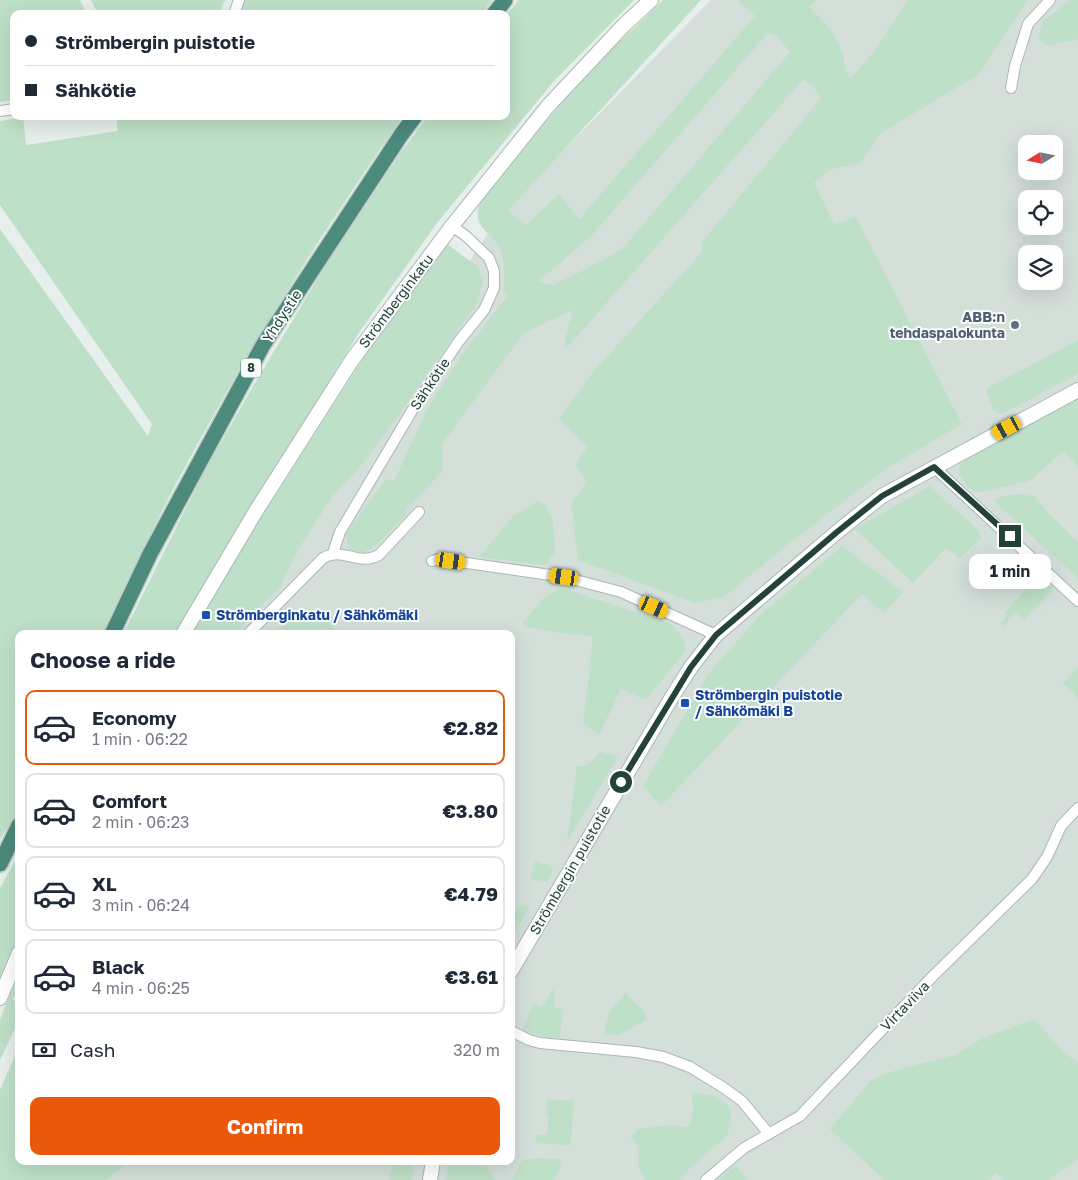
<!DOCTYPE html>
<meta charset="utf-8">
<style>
:root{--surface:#fff;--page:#f2f2f3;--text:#1f2937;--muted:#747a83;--line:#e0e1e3;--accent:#ea580c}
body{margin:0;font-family:"Golos Text",sans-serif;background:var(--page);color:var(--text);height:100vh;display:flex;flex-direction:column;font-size:19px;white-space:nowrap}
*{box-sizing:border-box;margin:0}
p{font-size:16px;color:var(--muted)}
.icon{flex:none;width:28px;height:28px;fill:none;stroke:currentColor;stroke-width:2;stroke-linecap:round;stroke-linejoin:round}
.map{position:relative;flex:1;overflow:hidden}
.sheet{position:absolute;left:15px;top:630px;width:500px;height:535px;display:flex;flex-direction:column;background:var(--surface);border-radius:10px;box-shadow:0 5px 20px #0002}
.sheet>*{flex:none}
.hud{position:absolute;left:10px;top:10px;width:500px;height:110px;border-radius:10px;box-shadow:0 5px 20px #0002;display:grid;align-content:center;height:110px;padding:0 15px;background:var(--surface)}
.needle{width:32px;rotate:260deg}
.tools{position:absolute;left:1018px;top:135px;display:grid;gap:10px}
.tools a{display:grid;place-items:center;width:45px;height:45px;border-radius:10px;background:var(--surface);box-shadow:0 5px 20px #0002;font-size:25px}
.end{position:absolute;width:22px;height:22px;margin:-11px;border:6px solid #24423a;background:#fff;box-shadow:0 0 0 2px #fff}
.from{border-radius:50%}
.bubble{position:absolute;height:35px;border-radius:10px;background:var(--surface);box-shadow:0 5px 20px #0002;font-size:16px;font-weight:700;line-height:35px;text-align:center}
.car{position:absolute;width:15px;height:30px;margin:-15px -8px;border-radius:6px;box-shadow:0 0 4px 1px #0007;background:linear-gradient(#f5c518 24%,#345 0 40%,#f5c518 0 76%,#345 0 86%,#f5c518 0)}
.hud b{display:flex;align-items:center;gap:18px;height:48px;font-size:19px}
.hud b+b{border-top:1px solid var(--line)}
.hud i{width:12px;height:12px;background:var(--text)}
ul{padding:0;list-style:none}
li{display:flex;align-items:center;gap:15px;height:75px;margin:0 10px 8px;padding:0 5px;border:2px solid var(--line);border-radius:10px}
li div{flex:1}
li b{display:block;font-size:19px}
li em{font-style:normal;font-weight:700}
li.active{border-color:var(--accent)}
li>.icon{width:45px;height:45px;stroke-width:1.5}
h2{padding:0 15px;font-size:22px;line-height:60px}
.pay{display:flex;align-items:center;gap:12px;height:55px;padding:0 15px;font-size:19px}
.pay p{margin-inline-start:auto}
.cta{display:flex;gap:10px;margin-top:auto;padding:10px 15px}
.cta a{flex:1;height:58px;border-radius:10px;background:var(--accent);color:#fff;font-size:20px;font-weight:700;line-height:58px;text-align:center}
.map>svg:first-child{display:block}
.built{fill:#d4dfda;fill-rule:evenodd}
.green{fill:#bfe0c8;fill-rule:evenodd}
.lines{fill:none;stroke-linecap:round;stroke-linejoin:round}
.minor-casing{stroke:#a8b8b2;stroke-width:12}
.tertiary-casing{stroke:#a8b8b2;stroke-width:16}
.trunk-casing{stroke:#c2cac8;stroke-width:18}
.minor{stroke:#fff;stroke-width:10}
.tertiary{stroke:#fff;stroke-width:14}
.trunk{stroke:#4c8a7c;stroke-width:15}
.route{stroke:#24423a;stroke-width:6}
.service-dot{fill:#5c6f8a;stroke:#f7fbf9;stroke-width:2}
.transit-dot{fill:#1a4fb4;stroke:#f7fbf9;stroke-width:2}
.labels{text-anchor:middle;stroke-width:4;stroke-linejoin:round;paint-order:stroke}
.shield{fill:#f7fbf9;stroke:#637a73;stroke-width:1}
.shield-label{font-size:12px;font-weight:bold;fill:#24423a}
.street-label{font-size:14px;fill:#24423a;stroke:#f7fbf9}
.service-label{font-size:14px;font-weight:bold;fill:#4e5e75;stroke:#f7fbf9;text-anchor:end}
.transit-label{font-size:14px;font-weight:bold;fill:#164399;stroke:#f7fbf9;text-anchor:start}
</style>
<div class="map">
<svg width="1078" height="1180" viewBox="0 0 1078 1180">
<rect width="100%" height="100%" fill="#e6efeb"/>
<!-- built -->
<path class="built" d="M711,0h367v1180h-1078l19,-19h492v-527h-293l284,-421zM1026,144h28v27h-28zM1026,199h28v27h-28zM1026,254h28v27h-28z"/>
<!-- green -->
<g class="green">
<path d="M0,0h80l7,14h-73v86l-14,2z"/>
<path d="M91,0h134l-6,14h-121z"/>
<path d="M243,0h249l-10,14h-243z"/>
<path d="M519,0h115l-80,81 -117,142 -77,108 -186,303h-51l81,-162 48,-84 75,-125 74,-111 27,-36h78v-101z"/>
<path d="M663,0h38l-193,211 18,14 33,-31 20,25 176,-203 -18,-16h80l-8,7c13,12 28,27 33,45 3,9 2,19 8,27l23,-26 35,-53h120l-50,75 -97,58 -21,30 -29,6 -17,14 20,41 22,-7 106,207 -76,45 -96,74 -65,53 -30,7 -117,-43 -7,-56 15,-22 -10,-18 11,-17 -28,-28 33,-46 110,-121v-10l119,-144 -6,-10 -11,-9 -239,271 -1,-8 9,-32 -49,23 -82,111v28l-35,37 -1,6 -29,29 -14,9 -14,-3 -3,-16 40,-55 8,2 35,-76 35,-53 44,-57 -5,-6c2,-13 2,-27 -3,-40 -9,-19 -31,-21 -19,-48l78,-95 54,-58zM768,33l9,4 13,15 -168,197 -34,19 -35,17 -15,-3 54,-47z"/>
<path d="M1071,0h7v39l-29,7 -11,-7 5,-18z"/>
<path d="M116,116h287c-82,117 -158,238 -225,364 -27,50 -50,103 -75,154h-84v175l-19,30v-610l148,207 4,-12 -152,-219v-84l23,-4 3,28 92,-14z"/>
<path d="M447,244l31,23 5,14 -6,22 -78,112 -39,52 -28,30 -34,53 -19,39 -46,45h-43l35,-60 139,-217z"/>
<path d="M1078,340v34l-76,40 -9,-3 -7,-22z"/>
<path d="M1078,399v67l-15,-15 -33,30 -49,11 -10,-2 -11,-14 -1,-9 5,-7z"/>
<path d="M930,486l47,43 5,8 -22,21 -14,-10 -33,35 -58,-54z"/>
<path d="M1017,494l17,2 16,19 28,27v36l-82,-75 -1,-5z"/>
<path d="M538,501l8,4 7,17 2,31 -10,12 -66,-8 34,-41z"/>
<path d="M842,546l61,46 -19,21 -22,-19 -201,212 -18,-20 65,-112 51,-58z"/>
<path d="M1039,575l15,14 -30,31 -8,-7 -12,13 -4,-3 7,-7 -3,-2 1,-2z"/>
<path d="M562,588l109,36 13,15 2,11 -40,50 -25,-11 -22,46 -16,-12 10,-86 -65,-9 -6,-5 22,-25z"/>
<path d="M334,617l-2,17h-65l32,-16z"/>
<path d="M1078,667v31l-15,-15z"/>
<path d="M601,752l17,5 -51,85 10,-76h9z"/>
<path d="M19,854v82l-19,43v-91z"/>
<path d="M535,861l14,4 4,5 -6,12 -17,-3z"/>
<path d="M531,905l-20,34v-28l11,-5z"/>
<path d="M19,974v13l-6,12 1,2 5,-6v25l-19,40v-41z"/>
<path d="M554,988v20l9,1 -3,29 -19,-2 -19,-6 12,-27 8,4z"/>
<path d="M625,993l19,18 3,8 -28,16h-16l7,-24z"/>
<path d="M1034,1019l31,34 13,10v96l-30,21h-44l-8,-7 -9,7h-103l-54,-51 41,-49 28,-11 56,-14 26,-16z"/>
<path d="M19,1047v114h110l-22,19h-107v-90z"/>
<path d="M692,1092l23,4 14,10 3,10 -5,20 -37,32 -11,12h-34l-7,-15 1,-18 -8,-11 8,-7 30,-4 20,2 4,-15z"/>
<path d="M547,1099l27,2 -3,41 -3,3 -33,-2 2,-9 10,1 2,-21h-3z"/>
<path d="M536,1158l23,1 3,6 -8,15h-45h3l10,-19z"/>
<path d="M395,1161h20l-3,19h-22l-1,-5z"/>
<path d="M449,1161l37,6 10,13h-50z"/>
<path d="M736,1165l11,15h-29z"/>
</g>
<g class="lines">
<!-- minor casing -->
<g class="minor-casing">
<g id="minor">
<path d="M234,14l5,-14"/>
<path d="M1011,88l4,-22 13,-42 22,-24"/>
<path d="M0,111l14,-2"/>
<path d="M934,467l144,134"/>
<path d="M333,553l7,-21 73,-123 46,-68 25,-31 10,-22v-17l-5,-13 -23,-22 -14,-10"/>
<path d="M432,561l7,-2 125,18 57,15 95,43"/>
<path d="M248,634l75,-76c20,-12 34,9 56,-3l40,-43"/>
<path d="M511,1031l18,9 11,3 96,9 27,5 27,10 34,21 18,13 27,33"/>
<path d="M706,1180l38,-32 56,-32 133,-140 99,-97 15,-22 14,-31 17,-18"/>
</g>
</g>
<!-- tertiary casing -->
<g class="tertiary-casing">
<g id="tertiary">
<path d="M183,634l73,-123 96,-151 100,-134 96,-120 76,-81 27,-25"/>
<path d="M511,971l161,-274 19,-30 25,-32 121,-103 45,-36 196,-106"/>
<path d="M0,998l19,-45"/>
<path d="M430,1180l3,-19"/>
</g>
</g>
<!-- trunk casing -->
<g class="trunk-casing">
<g id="trunk">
<path d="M494,14l11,-14"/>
<path d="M112,634l38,-80 113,-209 138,-210 14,-19"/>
<path d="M0,864l19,-39"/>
</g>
</g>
<!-- minor -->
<use href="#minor" class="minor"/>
<!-- tertiary -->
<use href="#tertiary" class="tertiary"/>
<!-- trunk -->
<use href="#trunk" class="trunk"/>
</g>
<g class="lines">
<!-- route -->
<path class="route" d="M621,782l70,-115 25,-32 121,-103 45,-36 52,-29 76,69"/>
</g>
<!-- markers -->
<circle class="service-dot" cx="1015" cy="325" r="5"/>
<g class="transit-dot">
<rect x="201" y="610" width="10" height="10" rx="2.5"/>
<rect x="680" y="698" width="10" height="10" rx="2.5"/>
</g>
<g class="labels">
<!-- shield labels -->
<rect class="shield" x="241" y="358.5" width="20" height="19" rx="4"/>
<g class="shield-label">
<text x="251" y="372">8</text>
</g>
<!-- street labels -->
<g class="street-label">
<text transform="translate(396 301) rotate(-53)" y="5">Strömberginkatu</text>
<text transform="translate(282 316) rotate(-57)" y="5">Yhdystie</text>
<text transform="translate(430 384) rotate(-56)" y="5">Sähkötie</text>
<text transform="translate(570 870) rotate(-60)" y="5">Strömbergin puistotie</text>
<text transform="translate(905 1006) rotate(-46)" y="5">Virtaviiva</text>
</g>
<!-- service labels -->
<g class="service-label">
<text x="1005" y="322">ABB:n<tspan x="1005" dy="16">tehdaspalokunta</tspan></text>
</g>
<!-- transit labels -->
<g class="transit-label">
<text x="216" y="620">Strömberginkatu / Sähkömäki</text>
<text x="695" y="700">Strömbergin puistotie<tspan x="695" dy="16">/ Sähkömäki B</tspan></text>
</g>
</g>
</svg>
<div class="tools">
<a><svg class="needle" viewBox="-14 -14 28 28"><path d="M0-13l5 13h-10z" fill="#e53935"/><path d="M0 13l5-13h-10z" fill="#747a83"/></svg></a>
<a><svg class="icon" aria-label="locate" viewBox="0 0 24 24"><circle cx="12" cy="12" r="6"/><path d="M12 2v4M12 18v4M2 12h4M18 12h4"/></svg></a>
<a><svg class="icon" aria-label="layers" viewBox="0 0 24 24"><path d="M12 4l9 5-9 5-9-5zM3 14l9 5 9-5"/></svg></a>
</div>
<i class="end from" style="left:621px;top:782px"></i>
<i class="end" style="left:1010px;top:536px"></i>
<div class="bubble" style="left:969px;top:554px;width:82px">1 min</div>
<i class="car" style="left:1007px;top:428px;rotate:242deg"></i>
<i class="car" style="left:451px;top:561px;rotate:98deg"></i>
<i class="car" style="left:564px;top:577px;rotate:278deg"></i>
<i class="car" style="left:654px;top:607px;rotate:114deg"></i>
<div class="hud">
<b><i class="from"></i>Strömbergin puistotie</b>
<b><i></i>Sähkötie</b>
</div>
<section class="sheet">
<h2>Choose a ride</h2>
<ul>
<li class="active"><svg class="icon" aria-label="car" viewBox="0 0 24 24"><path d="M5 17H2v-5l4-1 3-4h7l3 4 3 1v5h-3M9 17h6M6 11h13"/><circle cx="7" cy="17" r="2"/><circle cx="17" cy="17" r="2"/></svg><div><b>Economy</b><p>1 min · 06:22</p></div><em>€2.82</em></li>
<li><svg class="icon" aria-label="car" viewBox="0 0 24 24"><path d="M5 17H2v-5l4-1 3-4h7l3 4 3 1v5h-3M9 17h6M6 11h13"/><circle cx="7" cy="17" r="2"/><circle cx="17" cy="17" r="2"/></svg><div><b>Comfort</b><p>2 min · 06:23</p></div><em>€3.80</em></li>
<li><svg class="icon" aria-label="car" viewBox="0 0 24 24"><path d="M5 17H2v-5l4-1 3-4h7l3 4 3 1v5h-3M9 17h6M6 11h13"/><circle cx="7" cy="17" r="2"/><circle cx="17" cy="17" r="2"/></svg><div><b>XL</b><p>3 min · 06:24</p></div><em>€4.79</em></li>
<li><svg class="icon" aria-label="car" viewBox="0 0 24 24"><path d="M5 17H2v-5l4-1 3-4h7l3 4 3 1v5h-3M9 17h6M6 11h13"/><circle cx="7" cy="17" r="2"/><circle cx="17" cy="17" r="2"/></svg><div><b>Black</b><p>4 min · 06:25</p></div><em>€3.61</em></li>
</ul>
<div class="pay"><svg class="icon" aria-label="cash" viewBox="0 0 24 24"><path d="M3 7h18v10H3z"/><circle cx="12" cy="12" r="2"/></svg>Cash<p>320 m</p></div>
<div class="cta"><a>Confirm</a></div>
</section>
</div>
